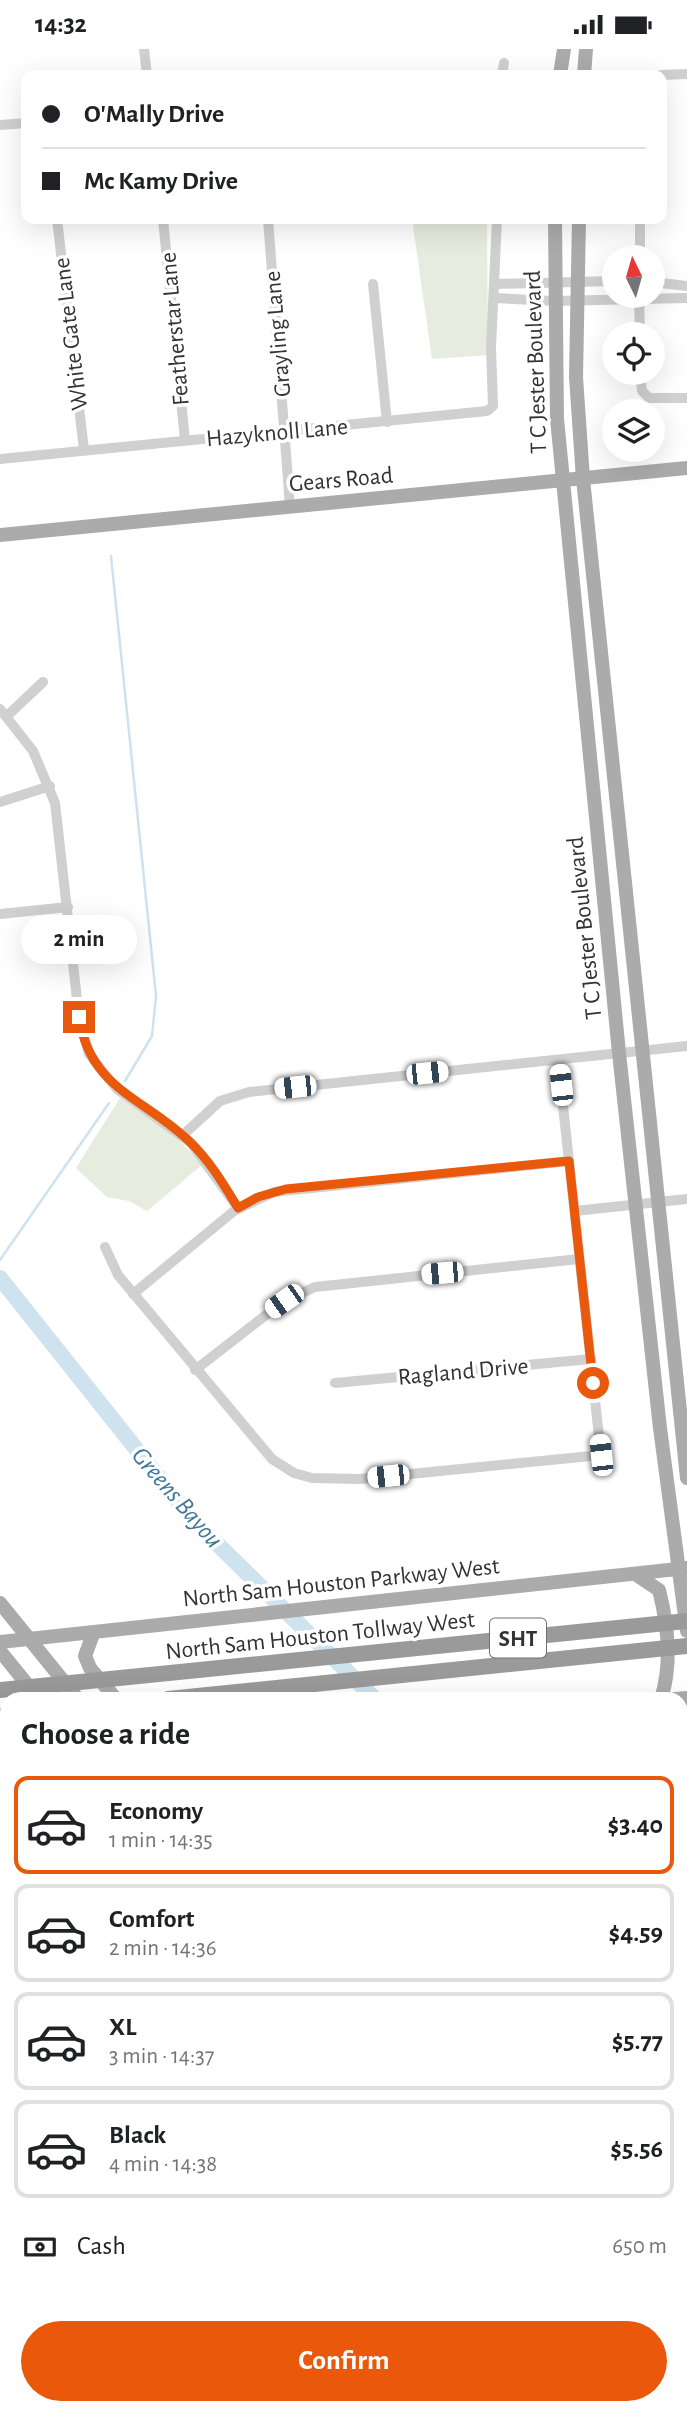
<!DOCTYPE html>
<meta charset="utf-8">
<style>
:root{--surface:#fff;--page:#f2f2f2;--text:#202124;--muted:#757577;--line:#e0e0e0;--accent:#ea580c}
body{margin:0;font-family:"Alegreya Sans",sans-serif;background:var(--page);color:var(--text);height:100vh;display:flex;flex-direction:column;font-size:26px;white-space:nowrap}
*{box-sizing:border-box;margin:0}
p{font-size:23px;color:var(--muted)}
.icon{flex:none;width:38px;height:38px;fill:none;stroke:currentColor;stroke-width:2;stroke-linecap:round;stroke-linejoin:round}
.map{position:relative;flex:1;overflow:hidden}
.details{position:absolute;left:0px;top:1643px;width:688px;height:723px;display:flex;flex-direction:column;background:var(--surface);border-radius:21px 21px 0 0;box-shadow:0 7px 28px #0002}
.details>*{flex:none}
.hud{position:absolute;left:21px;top:21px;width:646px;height:154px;border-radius:14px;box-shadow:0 7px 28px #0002;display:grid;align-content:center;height:154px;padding:0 21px;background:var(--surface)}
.needle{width:46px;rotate:355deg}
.fabs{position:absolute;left:602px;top:196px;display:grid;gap:14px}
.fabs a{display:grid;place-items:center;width:63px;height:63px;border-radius:50%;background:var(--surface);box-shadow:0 7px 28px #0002;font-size:35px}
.end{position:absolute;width:32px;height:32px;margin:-16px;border:9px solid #ea580c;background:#fff;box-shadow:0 0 0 4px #fff}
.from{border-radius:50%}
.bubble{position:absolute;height:49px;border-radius:24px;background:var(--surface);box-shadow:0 7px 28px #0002;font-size:23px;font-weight:600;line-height:49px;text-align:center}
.car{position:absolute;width:21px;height:42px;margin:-21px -10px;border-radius:9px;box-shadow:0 0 5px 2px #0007;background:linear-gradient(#fff 24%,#345 0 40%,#fff 0 76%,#345 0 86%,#fff 0)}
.hud b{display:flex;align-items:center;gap:24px;height:66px;font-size:26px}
.hud b+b{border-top:2px solid var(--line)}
.hud i{width:18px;height:18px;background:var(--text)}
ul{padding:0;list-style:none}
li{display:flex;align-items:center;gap:21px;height:98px;margin:0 14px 10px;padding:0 7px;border:4px solid var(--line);border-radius:14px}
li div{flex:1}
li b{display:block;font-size:26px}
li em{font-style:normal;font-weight:600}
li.selected{border-color:var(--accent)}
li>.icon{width:63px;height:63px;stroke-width:1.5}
h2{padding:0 21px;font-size:32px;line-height:84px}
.pay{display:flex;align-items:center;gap:18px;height:77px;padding:0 21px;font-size:26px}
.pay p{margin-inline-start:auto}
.button{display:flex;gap:14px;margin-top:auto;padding:14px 21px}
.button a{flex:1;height:80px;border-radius:42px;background:var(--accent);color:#fff;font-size:28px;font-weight:600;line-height:80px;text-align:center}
.status{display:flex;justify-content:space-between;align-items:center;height:49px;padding:0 35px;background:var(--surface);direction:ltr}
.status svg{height:19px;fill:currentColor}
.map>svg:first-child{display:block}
.green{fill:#e6ecde}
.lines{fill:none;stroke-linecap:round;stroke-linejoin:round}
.stream{stroke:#cee3ee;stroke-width:2.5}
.river{stroke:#cee3ee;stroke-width:16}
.minor{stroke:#d0d0d0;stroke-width:10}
.major{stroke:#ababab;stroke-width:14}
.highway{stroke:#9a9a9a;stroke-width:16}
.route{stroke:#ea580c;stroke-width:9}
.labels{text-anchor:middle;stroke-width:7;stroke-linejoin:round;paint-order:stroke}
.shield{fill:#fff;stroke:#707070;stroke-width:2}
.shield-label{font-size:23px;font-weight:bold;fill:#333}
.street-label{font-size:24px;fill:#333;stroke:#fff}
.water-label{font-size:26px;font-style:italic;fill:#3e7897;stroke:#fff}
</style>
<div class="status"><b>14:32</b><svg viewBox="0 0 49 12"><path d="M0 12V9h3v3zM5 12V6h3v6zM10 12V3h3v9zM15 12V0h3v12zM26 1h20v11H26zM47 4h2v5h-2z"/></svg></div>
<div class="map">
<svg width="687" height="2365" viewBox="0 0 687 2365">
<rect width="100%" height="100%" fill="#fff"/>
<!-- green -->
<g class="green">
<path d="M412,170h75l1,136 -56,4z"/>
<path d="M120,1049l43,27 40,39 -56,47 -18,-10 -22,-4 -31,-29z"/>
<path d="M687,1658v84l-6,2v-85z"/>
<path d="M687,1820v65l-6,4v-67z"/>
<path d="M7,2023v47h-7v-46z"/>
<path d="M687,2030v327l-6,-8v-318z"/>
</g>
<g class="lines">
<!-- stream -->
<g class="stream">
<path d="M111,507l45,440 -4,40 -27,45"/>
<path d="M0,1211l109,-157"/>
<path d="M0,2050l7,-1"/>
</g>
<!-- river -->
<g class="river">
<path d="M0,1229l192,241 183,180"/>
<path d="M681,1787l6,-4"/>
</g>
<!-- minor -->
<g class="minor">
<path d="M144,0l3,26"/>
<path d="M502,26l2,-12"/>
<path d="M661,26l26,-1"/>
<path d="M0,76l26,-2"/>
<path d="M57,170l27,231"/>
<path d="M163,170l22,221"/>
<path d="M268,170l22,287"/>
<path d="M640,208v-38"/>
<path d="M653,233l34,4"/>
<path d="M373,235l14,138"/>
<path d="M495,235l119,-3"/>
<path d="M639,247l1,38"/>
<path d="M494,249l60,3 133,-3"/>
<path d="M640,324l2,18 7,7h38"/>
<path d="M0,410l487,-48 6,-5 -2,-59 6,-128"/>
<path d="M0,660l33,42 22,52 24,214 10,37 28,35 74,54 47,65"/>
<path d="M7,667l36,-34"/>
<path d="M0,753l50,-16"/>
<path d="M0,865l68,-7"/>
<path d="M183,1086l37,-34 29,-9 438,-46"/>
<path d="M575,1162l112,-12"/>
<path d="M105,1198l13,28 154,184 22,14 18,5 49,1 240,-24 -43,-395"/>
<path d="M133,1245l101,-83 40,-19 295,-31"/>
<path d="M195,1321l89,-69 31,-14 264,-28"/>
<path d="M335,1334l256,-24"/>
<path d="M0,1774l7,-1"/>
<path d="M0,1969l7,-1"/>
<path d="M681,2020l6,-1"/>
<path d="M681,2139l6,-11"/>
<path d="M681,2174l6,-10"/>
<path d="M0,2245l7,-1"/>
<path d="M360,2359l1,6"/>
<path d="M455,2365l6,-6"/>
<path d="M486,2365l6,-6"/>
</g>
<!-- major -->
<g class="major">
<path d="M560,26l4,-26"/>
<path d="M584,26l2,-26"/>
<path d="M555,170l2,200 62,634 41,375 27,203"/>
<path d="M579,170l-3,158 7,102 104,999"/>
<path d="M0,486l687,-67"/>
<path d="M635,1525l24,16c9,35 13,75 2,109"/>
<path d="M0,1554l78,96"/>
<path d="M93,1585l-8,22 5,12 26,31"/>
<path d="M0,1593l687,-74"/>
<path d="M0,1602l39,48"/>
<path d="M675,1650l12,-1"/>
<path d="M0,1718h7"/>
<path d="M658,2359l5,6"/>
</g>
<!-- highway -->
<g class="highway">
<path d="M0,1641l687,-69"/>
<path d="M168,1650l519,-53"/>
<path d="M0,1667h7"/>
</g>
</g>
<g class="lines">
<!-- route -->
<path class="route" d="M79,968c11,73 65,80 111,125 20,19 34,43 48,66l20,-11 28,-8 283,-28 24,222"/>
</g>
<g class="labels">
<!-- shield labels -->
<rect class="shield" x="490" y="1569.5" width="56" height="39" rx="5"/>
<g class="shield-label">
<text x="518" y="1597">SHT</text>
</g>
<!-- street labels -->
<g class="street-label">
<text transform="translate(174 280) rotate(-95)" y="8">Featherstar Lane</text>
<text transform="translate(70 285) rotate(-97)" y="8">White Gate Lane</text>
<text transform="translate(277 285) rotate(-95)" y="8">Grayling Lane</text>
<text transform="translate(535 313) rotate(-92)" y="8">T C Jester Boulevard</text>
<text transform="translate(277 383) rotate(-5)" y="8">Hazyknoll Lane</text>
<text transform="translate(341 430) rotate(-5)" y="8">Gears Road</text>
<text transform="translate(584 879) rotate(-96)" y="8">T C Jester Boulevard</text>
<text transform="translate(463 1322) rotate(-5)" y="8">Ragland Drive</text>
<text transform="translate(341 1533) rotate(-6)" y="8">North Sam Houston Parkway West</text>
<text transform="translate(320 1586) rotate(-6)" y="8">North Sam Houston Tollway West</text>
</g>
<!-- water labels -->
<g class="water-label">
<text transform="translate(178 1448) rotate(49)" y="9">Greens Bayou</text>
</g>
</g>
</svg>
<div class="fabs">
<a><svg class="needle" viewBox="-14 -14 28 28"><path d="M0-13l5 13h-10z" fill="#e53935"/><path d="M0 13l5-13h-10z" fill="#757577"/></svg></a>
<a><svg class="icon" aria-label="locate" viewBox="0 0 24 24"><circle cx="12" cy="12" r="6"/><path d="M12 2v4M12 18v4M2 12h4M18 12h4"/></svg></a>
<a><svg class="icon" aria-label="layers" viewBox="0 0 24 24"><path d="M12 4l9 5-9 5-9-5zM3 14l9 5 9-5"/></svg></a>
</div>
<i class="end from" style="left:593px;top:1334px"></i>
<i class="end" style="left:79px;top:968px"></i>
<div class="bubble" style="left:21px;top:866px;width:116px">2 min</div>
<i class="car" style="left:427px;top:1024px;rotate:84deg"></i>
<i class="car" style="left:561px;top:1036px;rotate:354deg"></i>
<i class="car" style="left:295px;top:1038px;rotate:264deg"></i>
<i class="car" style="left:442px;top:1224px;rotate:265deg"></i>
<i class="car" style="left:284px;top:1252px;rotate:235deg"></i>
<i class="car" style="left:601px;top:1406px;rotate:354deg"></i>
<i class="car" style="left:388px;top:1427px;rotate:264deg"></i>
<div class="hud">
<b><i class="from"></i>O'Mally Drive</b>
<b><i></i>Mc Kamy Drive</b>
</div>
<section class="details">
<h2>Choose a ride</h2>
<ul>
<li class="selected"><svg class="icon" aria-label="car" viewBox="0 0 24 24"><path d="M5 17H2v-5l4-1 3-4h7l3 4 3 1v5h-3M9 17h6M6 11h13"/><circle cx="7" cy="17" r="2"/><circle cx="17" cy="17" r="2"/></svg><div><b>Economy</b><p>1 min · 14:35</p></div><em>$3.40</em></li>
<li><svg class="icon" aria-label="car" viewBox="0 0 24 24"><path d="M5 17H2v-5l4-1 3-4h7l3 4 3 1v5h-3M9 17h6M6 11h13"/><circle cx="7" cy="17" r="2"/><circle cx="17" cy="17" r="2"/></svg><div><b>Comfort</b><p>2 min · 14:36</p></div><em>$4.59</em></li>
<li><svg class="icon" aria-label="car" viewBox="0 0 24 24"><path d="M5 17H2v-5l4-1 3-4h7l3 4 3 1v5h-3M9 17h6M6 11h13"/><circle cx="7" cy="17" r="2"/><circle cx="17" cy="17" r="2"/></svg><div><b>XL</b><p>3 min · 14:37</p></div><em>$5.77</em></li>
<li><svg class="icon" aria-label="car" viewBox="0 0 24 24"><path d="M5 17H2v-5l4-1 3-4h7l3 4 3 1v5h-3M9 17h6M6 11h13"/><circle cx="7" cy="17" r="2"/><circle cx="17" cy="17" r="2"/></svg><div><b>Black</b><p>4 min · 14:38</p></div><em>$5.56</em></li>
</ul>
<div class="pay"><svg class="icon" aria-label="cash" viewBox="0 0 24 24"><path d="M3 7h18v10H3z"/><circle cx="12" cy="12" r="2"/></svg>Cash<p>650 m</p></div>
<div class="button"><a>Confirm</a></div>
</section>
</div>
